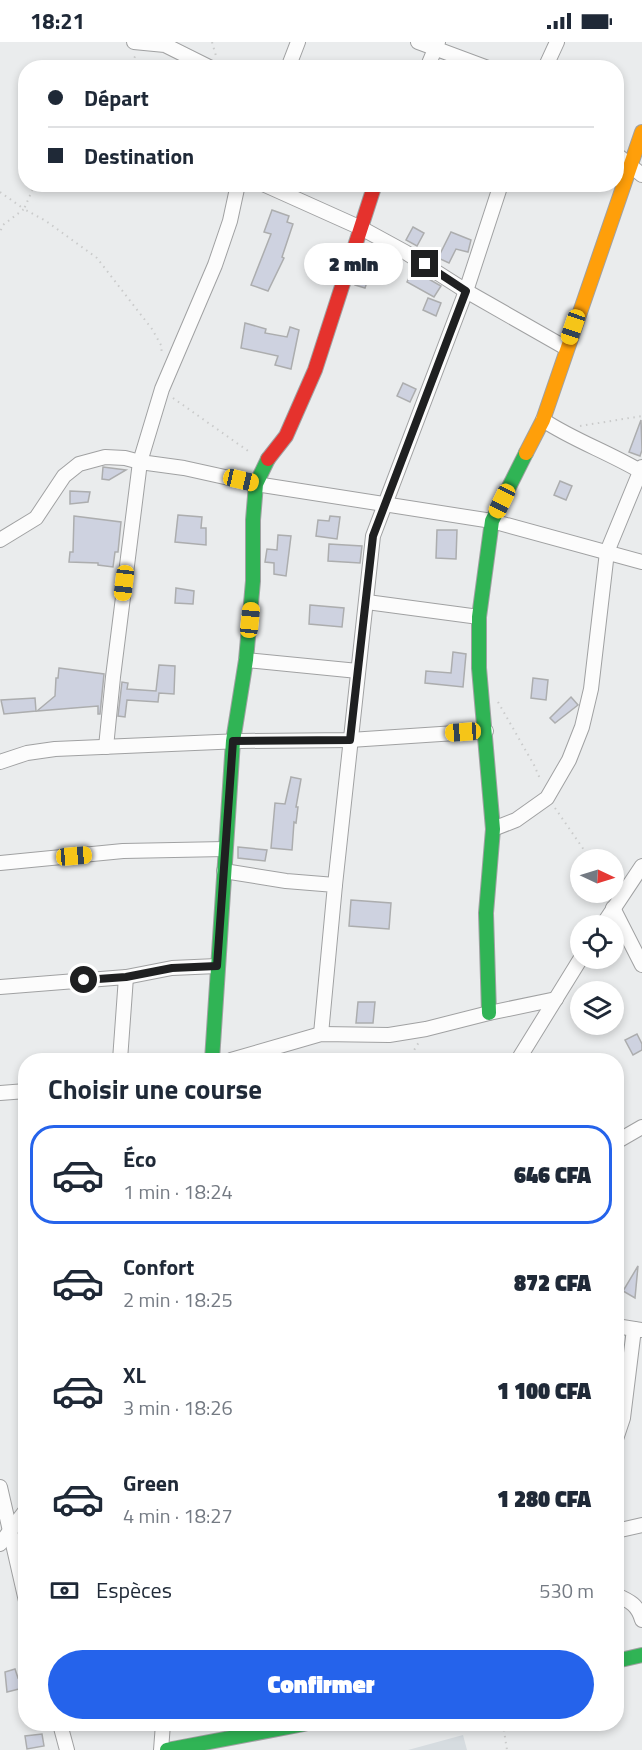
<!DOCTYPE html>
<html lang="fr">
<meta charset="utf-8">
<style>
:root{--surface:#fff;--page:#f6f6f7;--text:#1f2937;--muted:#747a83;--line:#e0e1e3;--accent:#2563eb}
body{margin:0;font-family:"Titillium Web",sans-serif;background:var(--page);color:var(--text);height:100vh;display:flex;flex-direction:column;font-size:22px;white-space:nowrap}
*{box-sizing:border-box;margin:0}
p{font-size:20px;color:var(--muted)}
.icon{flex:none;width:33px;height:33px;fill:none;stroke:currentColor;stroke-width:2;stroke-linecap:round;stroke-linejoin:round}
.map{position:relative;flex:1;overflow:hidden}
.panel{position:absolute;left:18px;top:1011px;width:606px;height:678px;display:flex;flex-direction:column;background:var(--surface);border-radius:24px;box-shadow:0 3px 9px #0003}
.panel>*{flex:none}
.top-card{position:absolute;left:18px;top:18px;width:606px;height:132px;border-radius:24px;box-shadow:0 3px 9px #0003;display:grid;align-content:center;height:132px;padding:0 30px;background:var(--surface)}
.needle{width:39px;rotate:94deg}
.fabs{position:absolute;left:570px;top:807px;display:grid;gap:12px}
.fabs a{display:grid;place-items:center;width:54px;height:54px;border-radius:50%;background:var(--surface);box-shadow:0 3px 9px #0003;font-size:30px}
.end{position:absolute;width:27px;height:27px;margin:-14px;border:8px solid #1f2021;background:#fff;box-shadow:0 0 0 3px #fff}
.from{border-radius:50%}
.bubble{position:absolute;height:42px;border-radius:21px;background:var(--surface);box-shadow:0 3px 9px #0003;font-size:20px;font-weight:800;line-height:42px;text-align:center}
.car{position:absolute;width:18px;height:36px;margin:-18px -9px;border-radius:8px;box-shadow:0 0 4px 2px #0007;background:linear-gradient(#f5c518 24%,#345 0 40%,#f5c518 0 76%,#345 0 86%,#f5c518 0)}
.top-card b{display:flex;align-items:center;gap:21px;height:57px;font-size:22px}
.top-card b+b{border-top:2px solid var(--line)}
.top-card i{width:15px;height:15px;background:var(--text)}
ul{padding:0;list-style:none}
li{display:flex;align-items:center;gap:18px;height:99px;margin:0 12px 9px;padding:0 18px;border:3px solid transparent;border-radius:24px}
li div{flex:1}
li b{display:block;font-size:22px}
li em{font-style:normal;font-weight:800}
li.active{border-color:var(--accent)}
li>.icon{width:54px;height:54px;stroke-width:1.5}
h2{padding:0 30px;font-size:27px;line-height:72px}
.pay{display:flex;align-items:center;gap:15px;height:66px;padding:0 30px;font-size:22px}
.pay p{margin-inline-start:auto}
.primary-button{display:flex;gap:12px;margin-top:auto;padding:12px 30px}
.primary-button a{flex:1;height:69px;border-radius:36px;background:var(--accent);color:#fff;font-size:24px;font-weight:800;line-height:69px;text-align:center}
.status{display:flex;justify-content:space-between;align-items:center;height:42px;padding:0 30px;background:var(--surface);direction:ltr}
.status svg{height:16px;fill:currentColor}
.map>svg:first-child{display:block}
.built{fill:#d6dce0}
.building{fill:#ced2e0;stroke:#acadae;stroke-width:1.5}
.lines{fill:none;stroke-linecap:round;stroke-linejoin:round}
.street-casing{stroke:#a0a1a2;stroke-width:16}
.fast-casing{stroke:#a0a1a2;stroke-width:16}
.slow-casing{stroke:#a0a1a2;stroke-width:16}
.jam-casing{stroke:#a0a1a2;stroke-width:16}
.path{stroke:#cacbcb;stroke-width:2;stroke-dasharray:1.5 4.5;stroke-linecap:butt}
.street{stroke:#fcfcfc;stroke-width:14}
.fast{stroke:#30b455;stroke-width:14}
.slow{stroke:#ff9f0a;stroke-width:14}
.jam{stroke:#e5322d;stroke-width:14}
.route{stroke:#1f2021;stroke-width:8}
</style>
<div class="status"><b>18:21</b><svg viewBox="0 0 49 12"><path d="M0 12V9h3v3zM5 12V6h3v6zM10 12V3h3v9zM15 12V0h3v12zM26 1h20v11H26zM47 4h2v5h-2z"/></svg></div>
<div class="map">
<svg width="642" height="1708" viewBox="0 0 642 1708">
<rect width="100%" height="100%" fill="#eaeced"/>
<!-- built -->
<path class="built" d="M463,1693l4,15h-59z"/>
<!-- building -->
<g class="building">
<path d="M272,168l17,6 -2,6 6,2 -11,33 2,1 -16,33 -17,-6 20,-51 -7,-2z"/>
<path d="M413,185l11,6 -7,13 -11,-6z"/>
<path d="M451,190l20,8 -3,12 -12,-3 -7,14 -11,-5z"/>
<path d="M362,222l10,3 -7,21 -10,-3z"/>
<path d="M413,228l28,16 -7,11 -27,-15z"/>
<path d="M428,256l13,5 -5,13 -13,-6z"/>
<path d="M245,281l21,6 -1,4 22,4 3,-10 9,3 -8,39 -16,-4 3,-9 -37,-8z"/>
<path d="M403,341l13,6 -6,13 -13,-6z"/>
<path d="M641,378l1,30 -2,6 -11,-4z"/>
<path d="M103,425l23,3 -17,10 -7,-1z"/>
<path d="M560,439l12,5 -6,14 -12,-5z"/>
<path d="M70,449l20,1 -2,10 -18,2z"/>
<path d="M178,473l24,2 -1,11h5v17l-31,-3z"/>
<path d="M74,474l47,6 -3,30h-3l-2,15 -15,-2v-2l-29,-1 1,-10h3z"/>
<path d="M330,474l10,1 -3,22 -21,-3 2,-16 11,1z"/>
<path d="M437,488h20l-1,29 -20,-1z"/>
<path d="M278,493l13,1 -5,40 -12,-2v-11l-9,-1 2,-13 10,1z"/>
<path d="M329,502l33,2 -2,17 -32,-2z"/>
<path d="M176,546l18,3 -1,13 -18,-1z"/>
<path d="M310,563l34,3 -2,19 -33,-3z"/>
<path d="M453,610l13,2 -3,33 -38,-4 1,-12 25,2z"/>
<path d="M159,623l16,1 -1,28 -15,-1 -1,9 -31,-2 -2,17 -7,-1 4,-34 6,1 -1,6 29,2z"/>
<path d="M59,626l45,6 -4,40h-2v-8l-61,5 18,-15 1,-18h2z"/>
<path d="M533,636l15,2 -2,20 -15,-2z"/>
<path d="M571,655l7,8 -23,18 -5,-5z"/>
<path d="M35,656l1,13 -32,3 -3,-14z"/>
<path d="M291,735l10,2 -5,28h2l-2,16 -2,-1 -2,28 -21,-2 4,-45 10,1z"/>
<path d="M238,805l29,3 -2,11 -27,-3z"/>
<path d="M351,858l40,3 -2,26 -40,-3z"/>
<path d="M358,960h17l-2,21h-17z"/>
<path d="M637,992l5,10v6l-9,5 -8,-15z"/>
<path d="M638,1224l-3,32 -12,-7z"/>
<path d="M15,1627l3,9 3,-1 2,11 -16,4 -2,-20z"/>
<path d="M42,1692l2,12 -17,3 -2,-13z"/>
</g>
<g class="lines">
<!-- street casing -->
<g class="street-casing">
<g id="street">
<path d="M134,0l31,3 46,23"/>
<path d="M418,0l70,26"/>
<path d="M288,26l10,-26"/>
<path d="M427,26l11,-26"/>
<path d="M545,26l12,-26"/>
<path d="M616,112l26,21"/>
<path d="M263,142l98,44 44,24 61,39 100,57"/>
<path d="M543,378c30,20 65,32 97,51"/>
<path d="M0,498l36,-22 28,-42 15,-12 26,-7 20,1 15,4 44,6 72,16 236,37 150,41"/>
<path d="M367,560l112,15"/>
<path d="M246,618l112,11"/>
<path d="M106,705l7,-70 27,-215 22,-73 53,-124 15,-44 8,-37"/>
<path d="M0,720l27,-9 28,-4 186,-8 109,-1 136,-9"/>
<path d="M493,787l23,-9 31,-22 22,-38 13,-33 9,-38 16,-137 35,-85"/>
<path d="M0,821l123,-12 102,-2"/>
<path d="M224,829l62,10 49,4 -14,149"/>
<path d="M335,843l38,-349 93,-245 35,-107"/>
<path d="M613,866l29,57"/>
<path d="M602,884l40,-60"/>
<path d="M126,935l46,-9 45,-2"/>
<path d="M0,945l126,-10 -6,83"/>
<path d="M231,1018l90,-26 68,1 37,-6 63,-16 67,-14"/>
<path d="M518,1018l63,-102"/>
<path d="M0,1051l26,-2"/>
<path d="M616,1100l26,-15"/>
<path d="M616,1284l25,4"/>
<path d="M616,1397l7,-21 11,-89"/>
<path d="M0,1445l26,114"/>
<path d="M616,1489l26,-6"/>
<path d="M0,1502l26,-34"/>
<path d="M616,1553c14,6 22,10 26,25"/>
<path d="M60,1682l7,26"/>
<path d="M161,1708l2,-26"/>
</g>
</g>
<!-- fast casing -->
<g class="fast-casing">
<g id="fast">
<path d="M489,971l-3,-100 7,-84 -14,-161v-51l13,-96 34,-68"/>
<path d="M212,1018l21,-319 13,-81 7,-79v-61l3,-36 12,-25"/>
<path d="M616,1619l26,-6"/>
<path d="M167,1708l137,-26"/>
</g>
</g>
<!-- slow casing -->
<g class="slow-casing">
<path id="slow" d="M526,411l17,-33 99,-288"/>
</g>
<!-- jam casing -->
<g class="jam-casing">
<path id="jam" d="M268,417l18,-23 29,-66 60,-186"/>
</g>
<!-- path -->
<g class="path">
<path d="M212,0l4,14"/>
<path d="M128,26l8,-13"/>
<path d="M35,142l-11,25 22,12 51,37 55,71 9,16 1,10"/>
<path d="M0,150l24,17 -21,16 -3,7"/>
<path d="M173,356l78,55"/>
<path d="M580,384l62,-10"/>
<path d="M498,660l36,63 7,16"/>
<path d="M555,766l36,52"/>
<path d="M408,1018l11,-18"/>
<path d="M503,1682l4,26"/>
</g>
<!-- street -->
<use href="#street" class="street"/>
<!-- fast -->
<use href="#fast" class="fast"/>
<!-- slow -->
<use href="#slow" class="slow"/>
<!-- jam -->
<use href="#jam" class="jam"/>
</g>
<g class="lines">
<!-- route -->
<path class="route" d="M84,938l42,-3 46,-9 45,-2 16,-225 117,-1 23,-204 93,-245 -41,-27"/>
</g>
</svg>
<div class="fabs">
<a><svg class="needle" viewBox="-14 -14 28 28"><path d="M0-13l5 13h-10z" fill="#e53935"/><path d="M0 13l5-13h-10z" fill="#747a83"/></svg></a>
<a><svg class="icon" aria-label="locate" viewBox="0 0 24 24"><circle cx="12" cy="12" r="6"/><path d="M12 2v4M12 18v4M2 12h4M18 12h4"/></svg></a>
<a><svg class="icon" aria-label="layers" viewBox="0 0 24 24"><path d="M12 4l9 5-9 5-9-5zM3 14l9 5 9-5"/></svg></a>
</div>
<i class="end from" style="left:84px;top:938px"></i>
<i class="end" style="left:425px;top:222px"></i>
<div class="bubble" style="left:304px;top:201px;width:99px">2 min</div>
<i class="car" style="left:573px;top:285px;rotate:199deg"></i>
<i class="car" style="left:241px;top:438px;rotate:103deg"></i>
<i class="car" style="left:502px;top:459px;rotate:206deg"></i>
<i class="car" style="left:124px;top:541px;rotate:187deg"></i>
<i class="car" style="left:250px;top:578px;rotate:6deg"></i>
<i class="car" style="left:463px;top:690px;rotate:266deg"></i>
<i class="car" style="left:74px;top:814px;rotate:85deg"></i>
<div class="top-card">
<b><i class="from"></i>Départ</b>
<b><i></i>Destination</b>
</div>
<section class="panel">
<h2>Choisir une course</h2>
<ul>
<li class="active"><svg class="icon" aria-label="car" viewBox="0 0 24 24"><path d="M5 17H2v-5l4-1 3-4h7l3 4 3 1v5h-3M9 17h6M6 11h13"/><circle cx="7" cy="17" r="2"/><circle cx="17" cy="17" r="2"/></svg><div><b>Éco</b><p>1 min · 18:24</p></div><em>646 CFA</em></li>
<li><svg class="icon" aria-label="car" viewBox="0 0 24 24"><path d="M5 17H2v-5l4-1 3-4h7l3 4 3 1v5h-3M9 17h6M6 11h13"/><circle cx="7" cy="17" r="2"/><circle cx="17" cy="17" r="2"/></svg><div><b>Confort</b><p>2 min · 18:25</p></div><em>872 CFA</em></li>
<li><svg class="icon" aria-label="car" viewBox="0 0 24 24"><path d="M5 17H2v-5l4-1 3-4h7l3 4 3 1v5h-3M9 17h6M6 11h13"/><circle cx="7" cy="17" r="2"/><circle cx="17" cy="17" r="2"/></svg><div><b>XL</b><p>3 min · 18:26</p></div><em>1 100 CFA</em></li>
<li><svg class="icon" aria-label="car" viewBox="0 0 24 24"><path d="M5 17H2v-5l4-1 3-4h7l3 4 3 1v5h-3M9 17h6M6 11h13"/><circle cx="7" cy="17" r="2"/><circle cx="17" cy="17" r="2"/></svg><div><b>Green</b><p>4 min · 18:27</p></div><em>1 280 CFA</em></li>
</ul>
<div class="pay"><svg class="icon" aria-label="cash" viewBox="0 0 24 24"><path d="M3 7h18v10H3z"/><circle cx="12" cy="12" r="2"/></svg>Espèces<p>530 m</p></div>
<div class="primary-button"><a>Confirmer</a></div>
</section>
</div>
